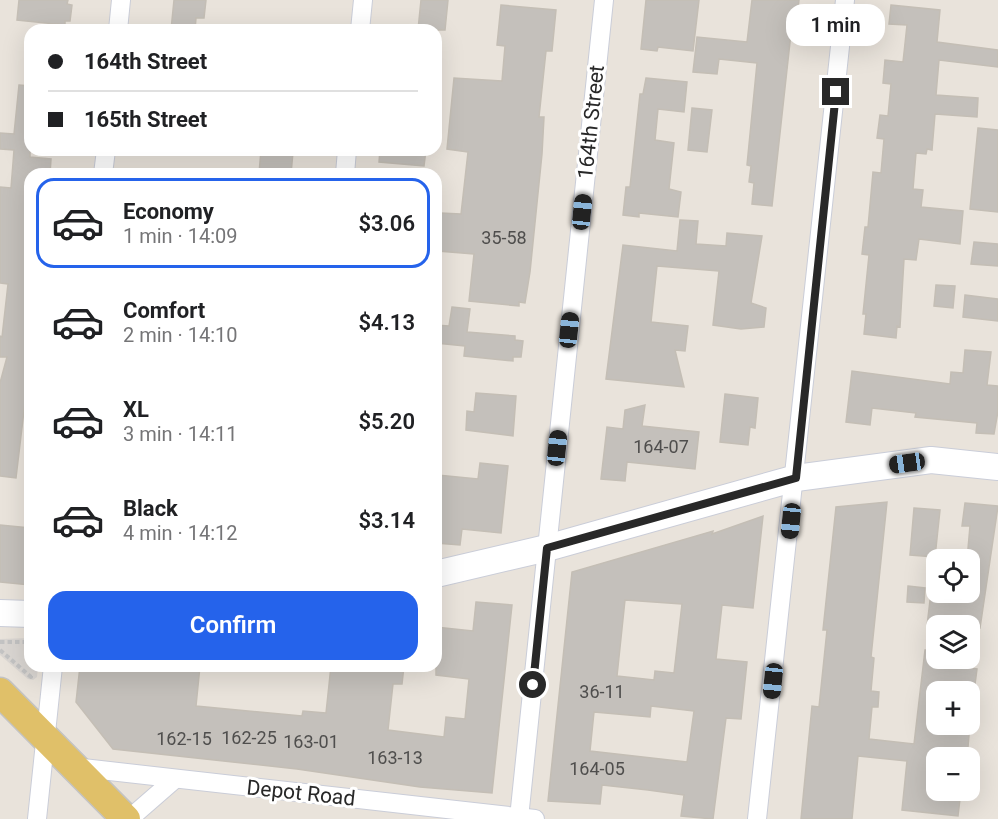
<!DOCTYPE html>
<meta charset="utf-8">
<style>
:root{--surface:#fff;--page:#f6f6f6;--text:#202124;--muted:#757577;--line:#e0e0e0;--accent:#2563eb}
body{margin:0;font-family:Roboto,sans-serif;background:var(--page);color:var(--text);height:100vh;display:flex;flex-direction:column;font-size:22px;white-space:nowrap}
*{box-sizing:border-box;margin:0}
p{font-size:20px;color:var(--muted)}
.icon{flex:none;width:33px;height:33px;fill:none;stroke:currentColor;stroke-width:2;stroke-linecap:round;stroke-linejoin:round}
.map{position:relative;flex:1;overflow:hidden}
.drawer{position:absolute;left:24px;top:168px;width:418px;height:504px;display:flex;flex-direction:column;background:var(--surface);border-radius:18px;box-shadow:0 6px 24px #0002}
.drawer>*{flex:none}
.banner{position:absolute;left:24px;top:24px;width:418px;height:132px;border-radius:18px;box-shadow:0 6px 24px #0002;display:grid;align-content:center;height:132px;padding:0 24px;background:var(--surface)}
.fabs{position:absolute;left:926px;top:549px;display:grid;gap:12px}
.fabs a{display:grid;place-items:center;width:54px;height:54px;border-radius:12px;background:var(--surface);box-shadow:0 6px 24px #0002;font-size:30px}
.end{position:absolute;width:27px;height:27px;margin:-14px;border:8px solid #282828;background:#fff;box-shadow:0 0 0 3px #fff}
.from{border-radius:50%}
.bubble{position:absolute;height:42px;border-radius:18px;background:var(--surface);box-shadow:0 6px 24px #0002;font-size:20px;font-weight:600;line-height:42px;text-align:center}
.car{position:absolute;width:18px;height:36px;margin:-18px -9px;border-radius:8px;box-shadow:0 0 4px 2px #0007;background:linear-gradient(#222 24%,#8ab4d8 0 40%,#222 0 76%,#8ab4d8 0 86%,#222 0)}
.banner b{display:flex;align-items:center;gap:21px;height:57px;font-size:22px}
.banner b+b{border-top:2px solid var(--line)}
.banner i{width:15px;height:15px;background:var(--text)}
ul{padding:10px 0 0;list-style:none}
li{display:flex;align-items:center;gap:18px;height:90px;margin:0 12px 9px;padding:0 12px;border:3px solid transparent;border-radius:18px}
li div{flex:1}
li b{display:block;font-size:22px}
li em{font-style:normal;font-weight:600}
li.current{border-color:var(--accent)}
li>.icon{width:54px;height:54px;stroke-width:1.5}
.button{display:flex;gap:12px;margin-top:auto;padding:12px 24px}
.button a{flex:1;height:69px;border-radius:18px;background:var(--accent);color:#fff;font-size:24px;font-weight:600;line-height:69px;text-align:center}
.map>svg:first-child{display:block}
.plaza{fill:#dad6d2}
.building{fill:#c4c0bb;stroke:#c4beb5;stroke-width:1.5;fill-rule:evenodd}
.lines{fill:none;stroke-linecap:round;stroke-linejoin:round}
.street-casing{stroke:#cacdd8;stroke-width:20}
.secondary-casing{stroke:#cacdd8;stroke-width:28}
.primary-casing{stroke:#c3c3c3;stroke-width:31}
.path{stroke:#c3c3c3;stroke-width:4;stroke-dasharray:4.5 3;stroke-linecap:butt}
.street{stroke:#fff;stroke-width:18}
.secondary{stroke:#fff;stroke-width:26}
.primary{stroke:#e0c069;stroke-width:28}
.route{stroke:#282828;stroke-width:8}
.labels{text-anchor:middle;stroke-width:6;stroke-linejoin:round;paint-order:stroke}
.number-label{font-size:18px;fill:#4f4e4d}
.street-label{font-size:21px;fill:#282828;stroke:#fff}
</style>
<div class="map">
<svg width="998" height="819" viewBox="0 0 998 819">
<rect width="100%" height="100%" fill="#e9e3db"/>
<!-- plaza -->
<path class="plaza" d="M30,638v28h8l-1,11 -4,3 -5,-1 -28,-24v-16z"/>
<!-- building -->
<g class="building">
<path d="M19,0h49l-1,4 5,1 -2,16h-5v4l-48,-5z"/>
<path d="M174,0h32l-2,18h-8l-1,12h-24z"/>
<path d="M421,0h27l-3,30h-27z"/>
<path d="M646,0h53l-6,51 -35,-4 -1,4 -16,-2z"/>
<path d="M752,0h47l-3,25 -4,-1 -20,182 -20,-2 2,-21 -5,-1 2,-16 -4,-1 10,-102 -38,-4 -2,15 -24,-2 4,-35 50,5z"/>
<path d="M501,5l55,5 -4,41h-6l-7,66h5l-2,37 -12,118 -5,31 -6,-1v4l-50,-5 5,-47 -36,-3 3,-38 20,1 7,-62 -21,-3 7,-71 48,3 3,-35 -8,-1z"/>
<path d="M891,5l49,5 -3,32 61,8v17l-59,-7 -3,35 42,3 -1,19 -42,-3 -3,36 -5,-1 -1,5 -10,-1 -3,36 10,1 -2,17 42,4 -3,33 -41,-5 -3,21 -12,-1 -4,68 -3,-1 -1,12 -32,-4 2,-20h-3l6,-59 -7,-1 3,-27h3l5,-55 8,1 3,-34 -7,-1 3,-23 8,1 3,-32 -8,-1 2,-23 18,2 4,-37 -18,-1z"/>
<path d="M646,78l41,4 -3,30 -26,-3 -3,31 19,3 -5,46 12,3 -3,25 -39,-4v4l-16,-2 3,-28h4l10,-93h3z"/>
<path d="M19,85l11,1v71l21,2 -1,15h-20v186l-14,118 -16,-2v-93l7,-26h-7v-21l2,1 6,-53 -8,-1v-96l11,1 3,-38 -14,-1v-16l14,1z"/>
<path d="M692,108l20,2 -5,42 -19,-2z"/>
<path d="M978,128l20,2v82l-28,-3z"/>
<path d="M261,150l32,2 -2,22h-32z"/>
<path d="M380,150h46l-2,16 -45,-4z"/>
<path d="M680,220l18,1 -2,23 30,2 1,-13 35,3 -11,67 15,5 -2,19 -23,2 -28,-4 6,-54 -62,-5 -6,56 37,4 -3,25 -10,-1 9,37 -78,-8 17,-134 54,6z"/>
<path d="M974,242l24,2v22l-27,-2z"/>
<path d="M936,285l19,1 -2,22 -19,-2z"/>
<path d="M965,295l33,4v22l-35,-4z"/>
<path d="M452,307l18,2 -3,23 48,4v4l8,1 -2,16h-8v4l-49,-5 1,-10 -29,-3v-18l13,1z"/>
<path d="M965,350l26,2 -4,33 11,1v25l-4,23 -18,-1 1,-10 -62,-6 1,-4 -44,-5 -2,17 -24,-3 6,-51 98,13 1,-12 12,1z"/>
<path d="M476,393l40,3 -3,40 -47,-6 1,-19 7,1z"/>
<path d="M725,394l33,4 -3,30 -5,-1 -2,18 -28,-3z"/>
<path d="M645,405l-3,21 57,6 -4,37 -68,-7 -2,19 -24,-2 6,-52 16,2 2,-19z"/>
<path d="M480,463l28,3 -7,67 -39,-4 -2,16 -24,-2 2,-68 40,4z"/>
<path d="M887,502l-16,155 3,1 -3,33 8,1 -1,15h-6l-3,32 45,5 11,-94h11v14l41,5 -3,23h-38v32h34l-3,34h-31v32h25l-3,26 -56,-6 5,-49 -49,-5 -6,63h-51l11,-113 7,1 8,-77h-4l13,-123z"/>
<path d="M965,503l33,3 -18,122 -53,-2 4,-34h38l-2,-32 3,-34h-8z"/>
<path d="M914,508l26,2 -5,47 -25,-2z"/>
<path d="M763,516l-10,92 -31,-3 -6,54 31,3 -6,57 -15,-1 -13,101 -32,-3 3,-21 -36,-5 -46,-5 -2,19 -52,-3 24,-229 141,-41 -1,3zM625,600l57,4 -8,69 -19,-2 -1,9 -37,-4zM651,706l43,5 -7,51 -97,-11 4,-39 56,5z"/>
<path d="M0,525l30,3v57l-30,-3z"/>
<path d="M908,586l17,2 -1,15 -17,-1z"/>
<path d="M476,602l36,3 -20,188 -72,-6 -123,-18 -184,-20 -37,-47 4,-36h120l-4,40 106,10 1,-5 23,2 5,-47h73l-2,18h-9l-5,46 56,7 2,-20 19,2 4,-40 -33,-4v-48l37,4z"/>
</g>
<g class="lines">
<!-- street casing -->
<g class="street-casing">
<g id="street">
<path d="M118,30l3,-30"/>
<path d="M360,30l3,-30"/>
<path d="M103,174l3,-24"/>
<path d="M345,174l2,-24"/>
<path d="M74,767l461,52"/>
<path d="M519,818l85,-818"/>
<path d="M37,819l16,-153"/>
<path d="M129,819l46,-40"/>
<path d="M757,819l88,-819"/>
</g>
</g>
<!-- secondary casing -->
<g class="secondary-casing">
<g id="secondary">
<path d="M436,574l111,-26 249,-70 135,-18 67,7"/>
<path d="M0,613l30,1"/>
</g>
</g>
<!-- primary casing -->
<g class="primary-casing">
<path id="primary" d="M0,692l126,127"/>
</g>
<!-- path -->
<g class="path">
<path d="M0,642h30"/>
<path d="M0,650l31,27v-4"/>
</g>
<!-- street -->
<use href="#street" class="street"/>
<!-- secondary -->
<use href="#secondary" class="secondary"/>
<!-- primary -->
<use href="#primary" class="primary"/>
</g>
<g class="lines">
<!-- route -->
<path class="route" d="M533,685l14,-137 249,-70 40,-386"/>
</g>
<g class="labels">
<!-- number labels -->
<g class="number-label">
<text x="504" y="244">35-58</text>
<text x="661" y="453">164-07</text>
<text x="602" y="698">36-11</text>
<text x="249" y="744">162-25</text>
<text x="184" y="745">162-15</text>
<text x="311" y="748">163-01</text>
<text x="395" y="764">163-13</text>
<text x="597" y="775">164-05</text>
</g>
<!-- street labels -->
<g class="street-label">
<text transform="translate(591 122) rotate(-84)" y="7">164th Street</text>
<text transform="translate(301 793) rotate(6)" y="7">Depot Road</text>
</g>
</g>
</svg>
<div class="fabs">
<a><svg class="icon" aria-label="locate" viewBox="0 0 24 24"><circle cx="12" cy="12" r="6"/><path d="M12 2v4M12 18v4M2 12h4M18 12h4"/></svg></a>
<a><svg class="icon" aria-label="layers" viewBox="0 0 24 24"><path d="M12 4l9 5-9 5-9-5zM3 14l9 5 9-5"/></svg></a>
<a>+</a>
<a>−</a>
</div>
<i class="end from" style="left:533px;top:685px"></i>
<i class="end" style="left:836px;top:92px"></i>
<div class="bubble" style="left:786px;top:4px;width:99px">1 min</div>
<i class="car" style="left:582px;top:212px;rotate:6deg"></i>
<i class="car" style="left:569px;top:330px;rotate:6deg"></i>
<i class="car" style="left:557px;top:448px;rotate:6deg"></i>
<i class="car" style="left:907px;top:463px;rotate:262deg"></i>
<i class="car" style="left:791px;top:521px;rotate:186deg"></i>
<i class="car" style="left:773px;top:681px;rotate:186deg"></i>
<div class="banner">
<b><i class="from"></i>164th Street</b>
<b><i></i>165th Street</b>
</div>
<section class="drawer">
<ul>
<li class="current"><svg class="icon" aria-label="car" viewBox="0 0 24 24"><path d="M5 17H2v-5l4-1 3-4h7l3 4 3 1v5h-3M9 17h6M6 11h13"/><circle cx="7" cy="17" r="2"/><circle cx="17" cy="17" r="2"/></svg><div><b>Economy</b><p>1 min · 14:09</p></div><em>$3.06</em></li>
<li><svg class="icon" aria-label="car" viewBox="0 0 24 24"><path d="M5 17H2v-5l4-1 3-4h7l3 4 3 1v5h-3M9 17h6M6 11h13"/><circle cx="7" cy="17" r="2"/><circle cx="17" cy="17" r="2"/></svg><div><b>Comfort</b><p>2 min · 14:10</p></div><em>$4.13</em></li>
<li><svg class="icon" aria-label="car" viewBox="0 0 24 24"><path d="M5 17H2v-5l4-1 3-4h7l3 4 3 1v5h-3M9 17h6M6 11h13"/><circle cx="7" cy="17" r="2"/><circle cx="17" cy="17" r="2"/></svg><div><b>XL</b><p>3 min · 14:11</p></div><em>$5.20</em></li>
<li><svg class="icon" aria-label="car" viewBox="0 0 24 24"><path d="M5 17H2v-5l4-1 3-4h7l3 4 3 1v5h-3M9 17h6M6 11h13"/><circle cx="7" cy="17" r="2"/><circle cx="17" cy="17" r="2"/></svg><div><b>Black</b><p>4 min · 14:12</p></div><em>$3.14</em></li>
</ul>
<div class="button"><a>Confirm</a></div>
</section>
</div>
